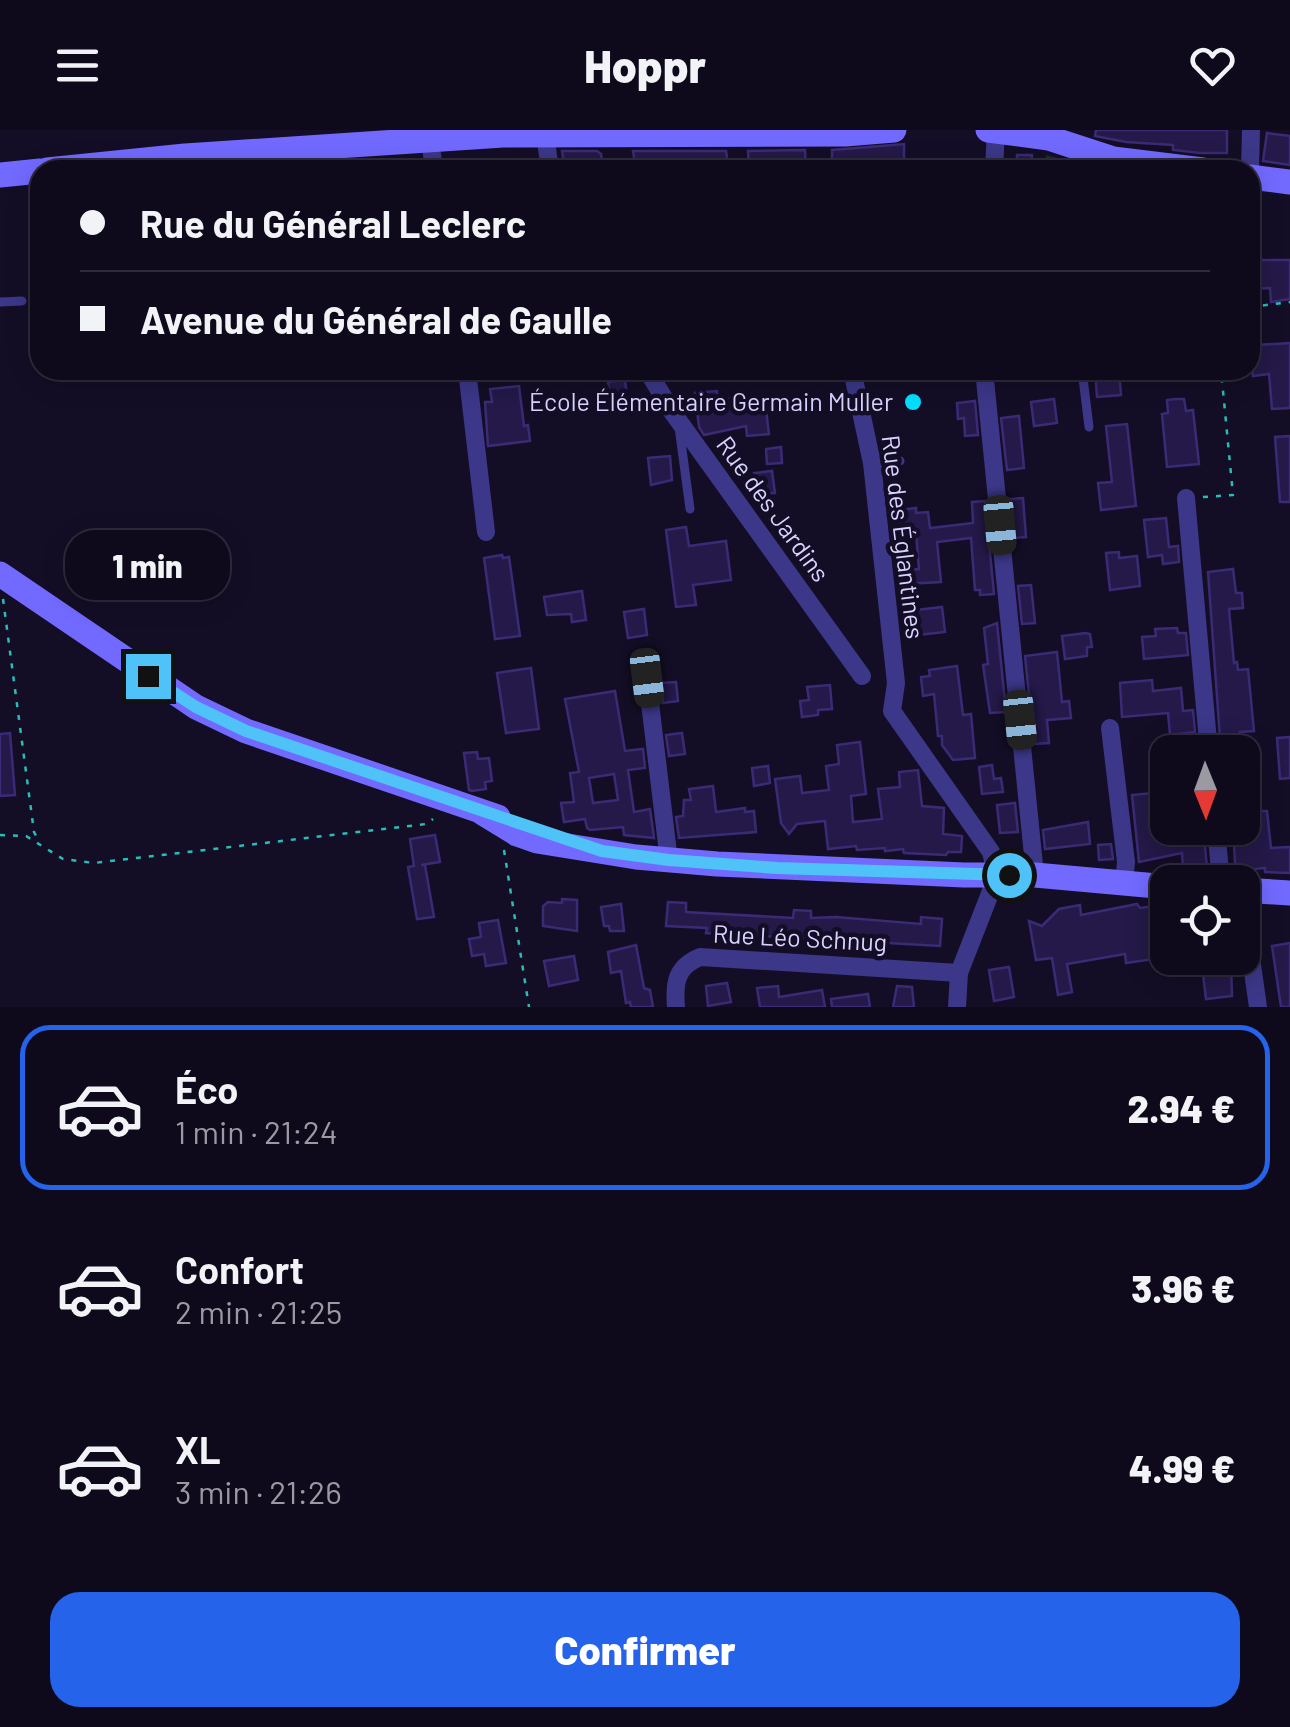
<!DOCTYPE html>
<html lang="fr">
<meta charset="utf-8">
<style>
:root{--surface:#0e0a1c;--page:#171325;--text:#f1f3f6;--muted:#9b9aa3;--line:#2e2b3b;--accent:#2563eb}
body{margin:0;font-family:Barlow,sans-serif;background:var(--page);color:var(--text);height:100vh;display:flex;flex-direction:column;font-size:38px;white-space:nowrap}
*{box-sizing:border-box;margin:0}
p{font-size:32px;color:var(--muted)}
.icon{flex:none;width:55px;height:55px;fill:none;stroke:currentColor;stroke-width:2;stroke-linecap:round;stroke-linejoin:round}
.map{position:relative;height:877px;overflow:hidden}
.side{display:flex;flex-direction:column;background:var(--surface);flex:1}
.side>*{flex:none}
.hud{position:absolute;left:30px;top:30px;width:1230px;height:220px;border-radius:30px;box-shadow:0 5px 25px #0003,0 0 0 2px var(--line);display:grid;align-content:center;height:220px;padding:0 50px;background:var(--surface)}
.needle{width:65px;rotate:179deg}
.fabs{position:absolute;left:1150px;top:605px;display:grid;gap:20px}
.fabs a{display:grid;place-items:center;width:110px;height:110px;border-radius:20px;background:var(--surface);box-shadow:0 5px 25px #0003,0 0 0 2px var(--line);font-size:50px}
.end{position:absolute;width:45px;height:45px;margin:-22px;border:12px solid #4fc3f7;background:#111;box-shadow:0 0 0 5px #111}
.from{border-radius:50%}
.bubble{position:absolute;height:70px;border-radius:30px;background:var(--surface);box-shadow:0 5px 25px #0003,0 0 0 2px var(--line);font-size:32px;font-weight:800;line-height:70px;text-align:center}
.car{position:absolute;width:30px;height:60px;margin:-30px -15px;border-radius:12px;box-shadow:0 0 8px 2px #0007;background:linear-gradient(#222 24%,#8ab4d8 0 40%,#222 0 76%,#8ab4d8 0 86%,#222 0)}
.hud b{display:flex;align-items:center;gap:35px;height:95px;font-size:38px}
.hud b+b{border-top:2px solid var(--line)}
.hud i{width:25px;height:25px;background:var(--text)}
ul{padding:18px 0 0;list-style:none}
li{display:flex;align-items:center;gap:30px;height:165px;margin:0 20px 15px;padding:0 30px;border:5px solid transparent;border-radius:30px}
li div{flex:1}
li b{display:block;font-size:38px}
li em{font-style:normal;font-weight:800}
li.current{border-color:var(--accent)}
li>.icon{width:90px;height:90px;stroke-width:1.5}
.action{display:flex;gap:20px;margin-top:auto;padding:20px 50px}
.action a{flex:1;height:115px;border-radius:30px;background:var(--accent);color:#fff;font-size:40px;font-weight:800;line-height:115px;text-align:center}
header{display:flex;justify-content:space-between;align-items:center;height:130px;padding:0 50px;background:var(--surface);font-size:45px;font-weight:800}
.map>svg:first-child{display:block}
.green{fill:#113130}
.building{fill:#241948;stroke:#3b2a75;stroke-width:2.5;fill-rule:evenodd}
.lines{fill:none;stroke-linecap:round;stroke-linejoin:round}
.path{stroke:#29bdb8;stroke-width:2.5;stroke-dasharray:5 8;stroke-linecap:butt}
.lane{stroke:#3c3788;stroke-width:9}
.street{stroke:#3c3788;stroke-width:18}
.secondary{stroke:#726aff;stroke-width:25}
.route{stroke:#4fc3f7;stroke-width:12}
.poi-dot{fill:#00dffe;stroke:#130e26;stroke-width:4}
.labels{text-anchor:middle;stroke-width:9;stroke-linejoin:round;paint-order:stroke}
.poi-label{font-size:25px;fill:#d9d3ff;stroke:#130e26;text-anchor:end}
.street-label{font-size:25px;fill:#d9d3ff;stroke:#130e26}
</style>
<header><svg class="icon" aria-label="menu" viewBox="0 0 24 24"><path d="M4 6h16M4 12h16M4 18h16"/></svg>Hoppr<svg class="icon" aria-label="heart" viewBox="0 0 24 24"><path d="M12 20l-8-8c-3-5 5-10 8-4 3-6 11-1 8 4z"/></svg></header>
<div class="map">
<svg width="1290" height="877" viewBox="0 0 1290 877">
<rect width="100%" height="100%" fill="#130e26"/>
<!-- green -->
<path class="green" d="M1046,25l57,15h-59z"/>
<!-- building -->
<g class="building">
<path d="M1096,0h131v23h-27l-27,-3v-5l-47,-3 -31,-6z"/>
<path d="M1267,3l23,3v29l-27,-4z"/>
<path d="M904,14v26h-72v-20z"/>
<path d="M805,20l1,20h-57l-1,-19z"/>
<path d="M562,21h35l4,3 2,14 -38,2z"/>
<path d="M633,21h93l3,19h-93z"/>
<path d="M1017,25h15l-1,15h-14z"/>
<path d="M1250,130h40v39l-19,3 -1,-14 -20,1z"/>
<path d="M1290,213v65l-18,1 -3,-35 -16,2 -2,-22h5l-1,-9z"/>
<path d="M1095,240h24l2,25 -24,2z"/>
<path d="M625,250l3,27 -17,2 -3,-27z"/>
<path d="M519,256l5,40 4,-1 2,16 -42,5 -3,-44h7l-2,-13z"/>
<path d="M717,261l1,9 32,-4 1,7 14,-2 4,33 -22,2 -1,-10 -42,9 -5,-8 -4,-34z"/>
<path d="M1054,269l3,24 -23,3 -3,-24z"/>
<path d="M1175,269h9l2,12 7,-1 6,54 -32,3 -5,-53 6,-1 -1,-13z"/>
<path d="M975,271l3,34 -13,1 -1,-18 -6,1 -1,-16z"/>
<path d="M1019,286l5,52 -17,2 -6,-52z"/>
<path d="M1127,294l9,82 -35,4 -3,-27 14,-1 -6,-56z"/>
<path d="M1290,306v66h-10l-5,-65z"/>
<path d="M781,317l1,16 -15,1 -1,-15z"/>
<path d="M670,326l2,24 -21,5 -3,-27z"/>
<path d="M772,341l3,22 -23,1 -1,-13h4l-1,-8z"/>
<path d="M1023,368l3,39 -12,1 -4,-39z"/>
<path d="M985,371l9,93 -14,1v-5h-5l-4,-52 -34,4 4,40 -35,2 -1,-14 14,-1 -3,-36 -15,2 -2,-25 17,-2v5l12,-1 2,16 43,-5 -1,-21z"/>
<path d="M1166,388l3,29 9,-1 1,16 -16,2 -1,-9 -14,2 -4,-37z"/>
<path d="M686,397l3,19 37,-5 5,39 -38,5 3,20 -20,2 -10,-77z"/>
<path d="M1119,422v6l18,-2 3,30 -30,4 -4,-37z"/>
<path d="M502,425l1,3 6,-1 11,79 -25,3 -11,-81z"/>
<path d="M1233,439l3,24h6l1,15 -14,1 5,54 3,-1 1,8 10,-1 6,62 -14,1 2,20h-21l-13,-180z"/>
<path d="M1031,455l4,38 -13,1 -4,-38z"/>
<path d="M582,461l4,29 -14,2 -1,-8 -24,1 -3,-18z"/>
<path d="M942,477l3,25 -28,3 -1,-25z"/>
<path d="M644,479l3,26 -19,3 -4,-26z"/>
<path d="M997,493l9,89 -16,1 -7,-48 5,-1 -4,-36z"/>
<path d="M1177,498l1,5h8l2,22 -44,4 -2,-22 14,-1 -1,-7z"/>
<path d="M1085,503l5,1 2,13h-5v9l-22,3 -3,-23z"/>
<path d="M1057,522l5,50 7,-1 2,17 -24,2 2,23 -15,1 -9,-88z"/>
<path d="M957,536l6,49 8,-1 4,44 -22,2 -11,-15v-9h-4l-4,-42 -11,2 -2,-19 9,-1 -1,-6z"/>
<path d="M531,538l8,61 -33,4 -9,-60z"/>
<path d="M1152,550l1,11 28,-3 2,23 10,-1 2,22 -25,3 -2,-22 -46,4 -2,-34z"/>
<path d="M676,552l2,19 -15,2 -3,-20z"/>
<path d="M830,555l2,24 -14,1v5l-16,2 -2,-16 9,-1 -2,-13z"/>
<path d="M615,561l10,60 18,-2 2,19 -17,2 6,42 16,-3 4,29 -30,-3 -1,-8 -33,3 -3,-2 -2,-9 -21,3 -3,-19 13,-1 -4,-29 9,-1 -14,-73zM614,644l4,26 -25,3 -4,-25z"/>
<path d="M10,603l5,62 -15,1v-62z"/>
<path d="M682,603l3,21 -16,2 -3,-21z"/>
<path d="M1290,607v41l-10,1 -3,-41z"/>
<path d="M860,612l6,52 -15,2 2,26 29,-3 -4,-30 22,-2 -1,-15 19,-2 4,36 22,2 -1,26 19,2 -1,16h-13l-2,3 -42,-2 -1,-4 -18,2v-3l-28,2 -1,-4 -28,3 -3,-28 -28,3 -8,10 -8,-11 -6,-44 25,-3 2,17 27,-3 -3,-24 13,-2 -2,-19z"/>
<path d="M477,622l1,7 11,-1 3,23 -7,1 1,7 -14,2 -3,-1 -5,-37z"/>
<path d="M1256,627l4,54h7l4,37 19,-1v26l-25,-1v-4l-24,2 -2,-6h-4l-1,-20h8v-86z"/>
<path d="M992,635l2,14 7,-1 2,14 -21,2 -3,-27z"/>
<path d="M768,636l2,17 -16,3 -2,-18z"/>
<path d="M713,656l3,26 29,-4v4l9,-1 2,21 -77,6 -3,-21 7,-1 1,-16h7l-2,-11z"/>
<path d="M1161,662l5,42 22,-2 1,3h6l1,3 8,-1 3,30 -24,2 -1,-16 -43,9 -7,-67z"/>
<path d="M1015,673l3,29 -18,1 -3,-28z"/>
<path d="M1088,692l2,22 -45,5 -2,-19z"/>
<path d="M435,705l5,27 -19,3h4l9,52 -17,2 -9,-52 6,-1 -4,-27z"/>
<path d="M1111,714l2,15 -14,1 -1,-15z"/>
<path d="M562,769l15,1v31l-34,-5v-20l5,-4 14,1z"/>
<path d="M668,772l18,1v9l107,6 1,-8 17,1v7l25,-1 85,7v-7l21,2 -2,27 -234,-13 1,-5 -41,-2z"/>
<path d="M621,774l3,27h-14l-1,-5h-5l-3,-19z"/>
<path d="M1137,774l3,4 15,-2 1,9 12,3v39l-42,6 -1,-9 -58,10 5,28 -14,3 -6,-37 -16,2 -7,-39 13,5 17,-17 21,-4 1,10z"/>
<path d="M498,790l8,43 -20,3 -2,-12 -12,2 -3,-17 12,-2 -2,-14z"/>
<path d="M1290,813v64h-9l-9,-61z"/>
<path d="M636,815l8,43 6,2 3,17h-22l-1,-5 -4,1 -5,-32 -10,2 -3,-21z"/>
<path d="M574,826l4,24 -29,6 -5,-25z"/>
<path d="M1231,831l1,35 -26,3 -4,-33z"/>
<path d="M1009,837l5,30 -20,4 -5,-31z"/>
<path d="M727,853l4,19 -23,4 -2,-20z"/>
<path d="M778,856l1,11 43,-7 3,17h-65l-3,-19z"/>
<path d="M897,856l15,1 2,20h-21z"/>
<path d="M868,864l2,13h-38l-1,-8z"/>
</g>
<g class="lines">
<!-- path -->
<g class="path">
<path d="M1250,177l40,-5"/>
<path d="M1203,367l30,-2 -12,-125"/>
<path d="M3,469l31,233 5,10"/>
<path d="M0,705l26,1 37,23 31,4 332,-39 7,-5"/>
<path d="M504,720l25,157"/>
</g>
<!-- lane -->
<g class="lane">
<path d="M0,172l22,-1"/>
<path d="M1082,240l7,57"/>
<path d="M679,297l11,82"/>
<path d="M872,333l28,-2"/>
</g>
<!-- street -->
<g class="street">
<path d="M545,4l5,36"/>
<path d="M430,9l4,31"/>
<path d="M994,40l2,-40"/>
<path d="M1250,40l1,-40"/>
<path d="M467,240l19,162"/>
<path d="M647,240l26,43 189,263"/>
<path d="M852,240l20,93 24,220 -4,28 99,141 3,13 -3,26 -32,82 -2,34"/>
<path d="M984,240l51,505"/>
<path d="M1186,368l23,254"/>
<path d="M647,548l22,183"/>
<path d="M1110,598l16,134 -2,22"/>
<path d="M1216,698l5,54"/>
<path d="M1242,764l16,113"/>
<path d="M676,877c-2,-24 0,-40 24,-50l259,16"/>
</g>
<!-- secondary -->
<g class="secondary">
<path d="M988,0l61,8 64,21 90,11"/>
<path d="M47,40l138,-14 318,-21 342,-1 49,-4"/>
<path d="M0,45l40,-4"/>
<path d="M1250,47l40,5"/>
<path d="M0,444l196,133 50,24 252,86"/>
<path d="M483,683l34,21 20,7 99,16 81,7 247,11h71l133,12"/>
<path d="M1242,760l48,3"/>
</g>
</g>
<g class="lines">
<!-- route -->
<path class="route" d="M148,546l48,31 50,24 356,120 67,9 108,8 232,7"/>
</g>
<!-- markers -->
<circle class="poi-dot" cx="913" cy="272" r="10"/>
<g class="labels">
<!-- poi labels -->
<g class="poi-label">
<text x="893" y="281">École Élémentaire Germain Muller</text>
</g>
<!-- street labels -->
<g class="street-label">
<text transform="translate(773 379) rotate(54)" y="9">Rue des Jardins</text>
<text transform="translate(903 407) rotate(83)" y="9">Rue des Églantines</text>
<text transform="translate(800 808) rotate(3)" y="9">Rue Léo Schnug</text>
</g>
</g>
</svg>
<div class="fabs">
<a><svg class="needle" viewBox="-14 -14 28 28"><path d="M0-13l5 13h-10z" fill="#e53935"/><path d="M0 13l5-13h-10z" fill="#9b9aa3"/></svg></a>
<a><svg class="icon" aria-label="locate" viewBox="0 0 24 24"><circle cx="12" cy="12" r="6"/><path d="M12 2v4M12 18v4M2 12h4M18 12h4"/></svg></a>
</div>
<i class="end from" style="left:1009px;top:745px"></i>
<i class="end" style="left:148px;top:546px"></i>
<div class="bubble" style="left:65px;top:400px;width:165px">1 min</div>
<i class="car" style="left:1000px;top:395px;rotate:175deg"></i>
<i class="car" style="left:647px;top:548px;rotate:173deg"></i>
<i class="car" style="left:1020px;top:590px;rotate:174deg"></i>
<div class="hud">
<b><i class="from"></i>Rue du Général Leclerc</b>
<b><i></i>Avenue du Général de Gaulle</b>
</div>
</div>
<section class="side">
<ul>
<li class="current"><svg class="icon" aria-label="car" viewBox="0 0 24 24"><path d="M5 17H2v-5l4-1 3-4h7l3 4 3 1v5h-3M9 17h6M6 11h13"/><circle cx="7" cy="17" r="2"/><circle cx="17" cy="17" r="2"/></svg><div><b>Éco</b><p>1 min · 21:24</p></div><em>2.94 €</em></li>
<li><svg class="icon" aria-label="car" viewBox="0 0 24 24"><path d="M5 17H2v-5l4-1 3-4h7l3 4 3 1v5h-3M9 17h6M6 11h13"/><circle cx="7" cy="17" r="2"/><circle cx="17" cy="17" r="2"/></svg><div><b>Confort</b><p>2 min · 21:25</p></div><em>3.96 €</em></li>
<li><svg class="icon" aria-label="car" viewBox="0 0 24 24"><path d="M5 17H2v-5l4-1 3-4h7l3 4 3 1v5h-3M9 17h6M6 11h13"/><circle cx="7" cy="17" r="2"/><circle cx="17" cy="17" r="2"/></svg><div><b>XL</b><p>3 min · 21:26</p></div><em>4.99 €</em></li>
</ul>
<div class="action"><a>Confirmer</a></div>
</section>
